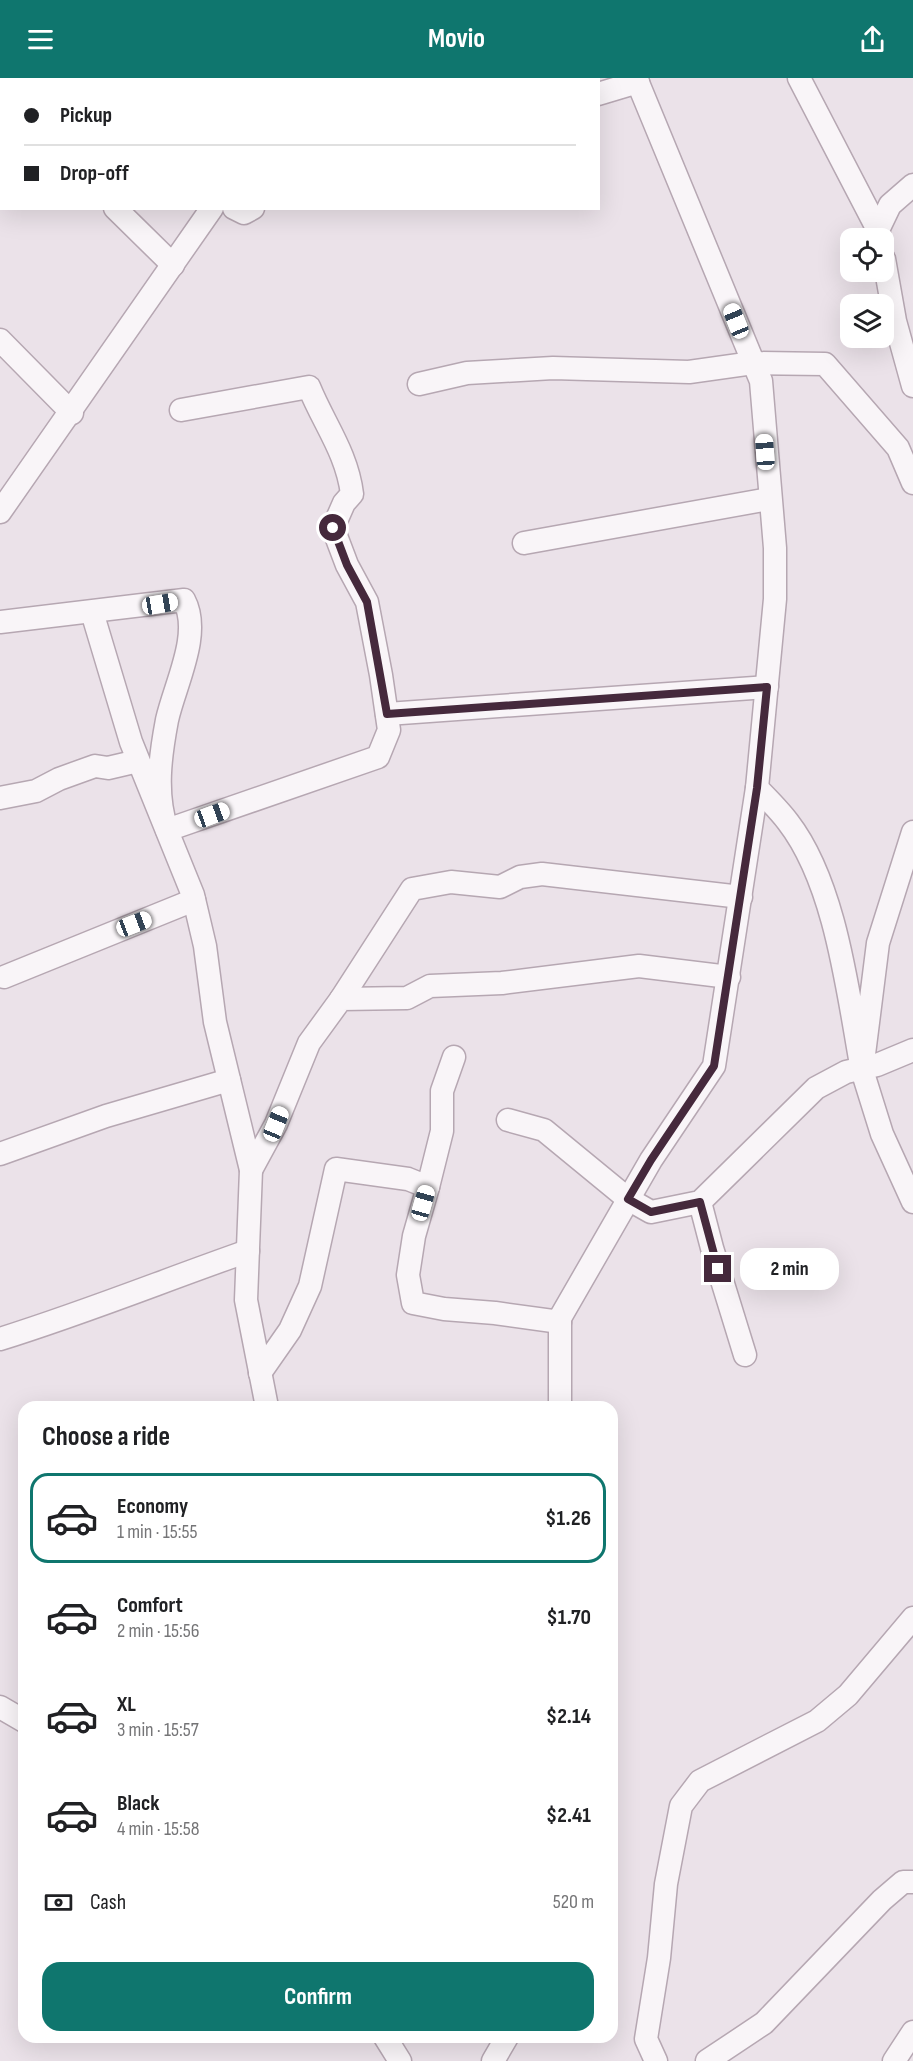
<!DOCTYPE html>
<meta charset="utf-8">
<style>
:root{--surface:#fff;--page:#f6f6f6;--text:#202124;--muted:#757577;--line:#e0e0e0;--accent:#0f766e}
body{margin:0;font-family:"Sofia Sans Condensed",sans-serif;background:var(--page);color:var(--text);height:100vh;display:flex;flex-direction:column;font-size:22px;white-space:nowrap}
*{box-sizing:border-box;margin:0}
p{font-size:20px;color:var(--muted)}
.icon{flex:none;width:33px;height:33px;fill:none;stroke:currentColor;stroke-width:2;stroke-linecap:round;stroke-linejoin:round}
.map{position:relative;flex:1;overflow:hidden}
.details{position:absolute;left:18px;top:1323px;width:600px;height:642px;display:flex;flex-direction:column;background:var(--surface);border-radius:18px;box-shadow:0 6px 24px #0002}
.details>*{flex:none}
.top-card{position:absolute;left:0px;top:0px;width:600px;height:132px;box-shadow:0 6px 24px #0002;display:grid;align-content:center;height:132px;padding:0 24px;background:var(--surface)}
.controls{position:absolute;left:840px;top:150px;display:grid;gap:12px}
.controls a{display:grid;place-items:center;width:54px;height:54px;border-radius:12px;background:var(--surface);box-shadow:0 6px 24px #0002;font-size:30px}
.end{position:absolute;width:27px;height:27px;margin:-14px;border:8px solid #45293c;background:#fff;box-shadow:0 0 0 3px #fff}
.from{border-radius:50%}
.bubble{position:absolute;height:42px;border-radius:18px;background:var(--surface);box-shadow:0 6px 24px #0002;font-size:20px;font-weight:700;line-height:42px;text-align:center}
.car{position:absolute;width:18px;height:36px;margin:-18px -9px;border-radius:8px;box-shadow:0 0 4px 2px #0007;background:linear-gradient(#fff 24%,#345 0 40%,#fff 0 76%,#345 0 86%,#fff 0)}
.top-card b{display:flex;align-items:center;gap:21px;height:57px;font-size:22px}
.top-card b+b{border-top:2px solid var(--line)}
.top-card i{width:15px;height:15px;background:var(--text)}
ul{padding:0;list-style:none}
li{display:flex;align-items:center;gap:18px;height:90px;margin:0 12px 9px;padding:0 12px;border:3px solid transparent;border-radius:18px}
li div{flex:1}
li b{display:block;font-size:22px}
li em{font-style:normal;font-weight:700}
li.active{border-color:var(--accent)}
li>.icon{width:54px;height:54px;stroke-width:1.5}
h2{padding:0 24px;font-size:27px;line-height:72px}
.pay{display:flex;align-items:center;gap:15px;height:66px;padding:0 24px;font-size:22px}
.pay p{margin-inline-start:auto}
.action{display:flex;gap:12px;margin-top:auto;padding:12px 24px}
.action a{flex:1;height:69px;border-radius:18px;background:var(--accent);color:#fff;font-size:24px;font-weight:700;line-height:69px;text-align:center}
header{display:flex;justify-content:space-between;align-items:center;height:78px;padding:0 24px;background:var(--accent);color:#fff;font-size:27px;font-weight:700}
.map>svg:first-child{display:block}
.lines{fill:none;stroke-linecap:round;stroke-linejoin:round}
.minor-casing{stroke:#b6a7b2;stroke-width:25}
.minor{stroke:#f9f5f8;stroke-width:22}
.route{stroke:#45293c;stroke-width:8}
</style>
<header><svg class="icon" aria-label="menu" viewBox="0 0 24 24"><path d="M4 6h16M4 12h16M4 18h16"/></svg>Movio<svg class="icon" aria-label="share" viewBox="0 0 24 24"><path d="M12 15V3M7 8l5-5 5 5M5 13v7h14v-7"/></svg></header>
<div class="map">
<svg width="913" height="1983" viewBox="0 0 913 1983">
<rect width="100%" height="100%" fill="#ebe2e9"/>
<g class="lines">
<!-- minor casing -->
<g class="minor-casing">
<g id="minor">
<path d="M53,0v2"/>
<path d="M135,0l2,2"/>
<path d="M799,0l79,152 2,8"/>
<path d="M300,2l1,-2"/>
<path d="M598,16l40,-12"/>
<path d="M115,130l58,57"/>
<path d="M234,130l10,5 9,-5"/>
<path d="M878,152l12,-25 23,-20"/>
<path d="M884,181l11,62 18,65"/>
<path d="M0,262l72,73"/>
<path d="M419,306l48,-11 86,-5 136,4 64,-9 72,1 73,84 15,35"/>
<path d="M0,434l212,-304"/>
<path d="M524,465l245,-44"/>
<path d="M92,534l39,130 62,153 12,51 10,76 36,148 -5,130 21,107"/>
<path d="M0,544l184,-22c18,34 -9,84 -17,120 -7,37 -12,74 0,110l211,-73 11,-27 -8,-55 -14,-73 -20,-37 -14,-37 11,-25 8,-9c-5,-41 -28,-70 -43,-107l-128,23"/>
<path d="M387,636l380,-27"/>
<path d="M757,710c11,11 22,22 31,34 48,62 60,172 74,248l16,-127 35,-111"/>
<path d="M0,720l36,-7 23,-12 36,-13 13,2 30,-7"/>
<path d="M4,899l190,-77"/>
<path d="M341,921l71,-110 39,-7 49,5 20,-10 22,-3 199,23"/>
<path d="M862,992l20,64 31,68"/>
<path d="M508,1042l36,10 84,69 23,13 49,-10 116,-114 30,-16 31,-7 36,-15"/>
<path d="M0,1076l106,-38 123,-36"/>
<path d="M251,1092l25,-46 33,-81 32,-44 66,-1 23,-12 72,-3 137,-17 90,11"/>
<path d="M428,1109l-14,49 -6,39 5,28 31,6 51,4 65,9"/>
<path d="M700,1124l12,46 33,107"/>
<path d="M0,1261c84,-26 165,-59 248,-88"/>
<path d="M260,1295l30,-43 20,-44 26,-117 72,10 20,8 14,-56v-40l12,-34"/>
<path d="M560,1329v-89l91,-158 63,-94 43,-278 18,-189v-51l-14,-167 -125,-303"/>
<path d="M0,1629l24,14"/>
<path d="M385,1959l15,24"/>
<path d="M493,1983l14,-24"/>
<path d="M656,1983l-10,-22 13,-81 7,-74 15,-78 19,-25 117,-60 31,-26 65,-77"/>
<path d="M707,1983l57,-38 118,-123 21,-18h10"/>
<path d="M894,1983l19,-29"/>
</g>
</g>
<!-- minor -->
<use href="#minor" class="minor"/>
</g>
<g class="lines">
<!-- route -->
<path class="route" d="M333,450l14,37 20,37 20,112 380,-27 -10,101 -43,278 -63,94 -23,39 23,13 49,-10 18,67"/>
</g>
</svg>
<div class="controls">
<a><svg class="icon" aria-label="locate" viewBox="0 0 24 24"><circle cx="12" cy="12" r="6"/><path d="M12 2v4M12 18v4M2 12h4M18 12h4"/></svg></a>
<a><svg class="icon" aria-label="layers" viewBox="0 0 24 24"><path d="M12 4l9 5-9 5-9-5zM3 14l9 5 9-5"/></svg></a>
</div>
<i class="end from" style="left:333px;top:450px"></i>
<i class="end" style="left:718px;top:1191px"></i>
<div class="bubble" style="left:740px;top:1170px;width:99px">2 min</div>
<i class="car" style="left:736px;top:243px;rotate:338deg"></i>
<i class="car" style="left:765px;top:374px;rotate:356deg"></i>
<i class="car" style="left:160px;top:526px;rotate:80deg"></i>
<i class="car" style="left:212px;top:737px;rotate:70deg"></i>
<i class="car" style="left:134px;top:846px;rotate:69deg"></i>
<i class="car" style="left:276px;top:1046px;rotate:22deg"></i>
<i class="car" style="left:423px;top:1125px;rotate:16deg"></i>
<div class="top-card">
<b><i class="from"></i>Pickup</b>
<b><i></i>Drop-off</b>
</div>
<section class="details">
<h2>Choose a ride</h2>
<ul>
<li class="active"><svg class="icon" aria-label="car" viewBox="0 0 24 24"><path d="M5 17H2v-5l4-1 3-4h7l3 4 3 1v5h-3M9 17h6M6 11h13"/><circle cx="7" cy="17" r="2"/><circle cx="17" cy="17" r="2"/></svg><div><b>Economy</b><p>1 min · 15:55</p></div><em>$1.26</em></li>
<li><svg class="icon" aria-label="car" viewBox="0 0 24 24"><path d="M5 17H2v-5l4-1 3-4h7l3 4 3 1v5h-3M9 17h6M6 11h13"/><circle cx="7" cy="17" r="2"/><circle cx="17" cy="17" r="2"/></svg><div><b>Comfort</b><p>2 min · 15:56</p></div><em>$1.70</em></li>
<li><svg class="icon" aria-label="car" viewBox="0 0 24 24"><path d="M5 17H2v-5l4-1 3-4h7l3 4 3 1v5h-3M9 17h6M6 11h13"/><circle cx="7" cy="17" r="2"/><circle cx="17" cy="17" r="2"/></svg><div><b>XL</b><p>3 min · 15:57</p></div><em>$2.14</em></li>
<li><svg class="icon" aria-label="car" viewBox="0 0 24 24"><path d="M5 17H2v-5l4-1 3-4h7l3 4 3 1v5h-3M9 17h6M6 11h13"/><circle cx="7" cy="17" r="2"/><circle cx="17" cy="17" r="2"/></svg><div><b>Black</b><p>4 min · 15:58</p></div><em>$2.41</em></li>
</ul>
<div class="pay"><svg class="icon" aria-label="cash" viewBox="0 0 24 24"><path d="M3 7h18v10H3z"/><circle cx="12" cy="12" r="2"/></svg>Cash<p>520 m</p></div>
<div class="action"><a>Confirm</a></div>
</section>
</div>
